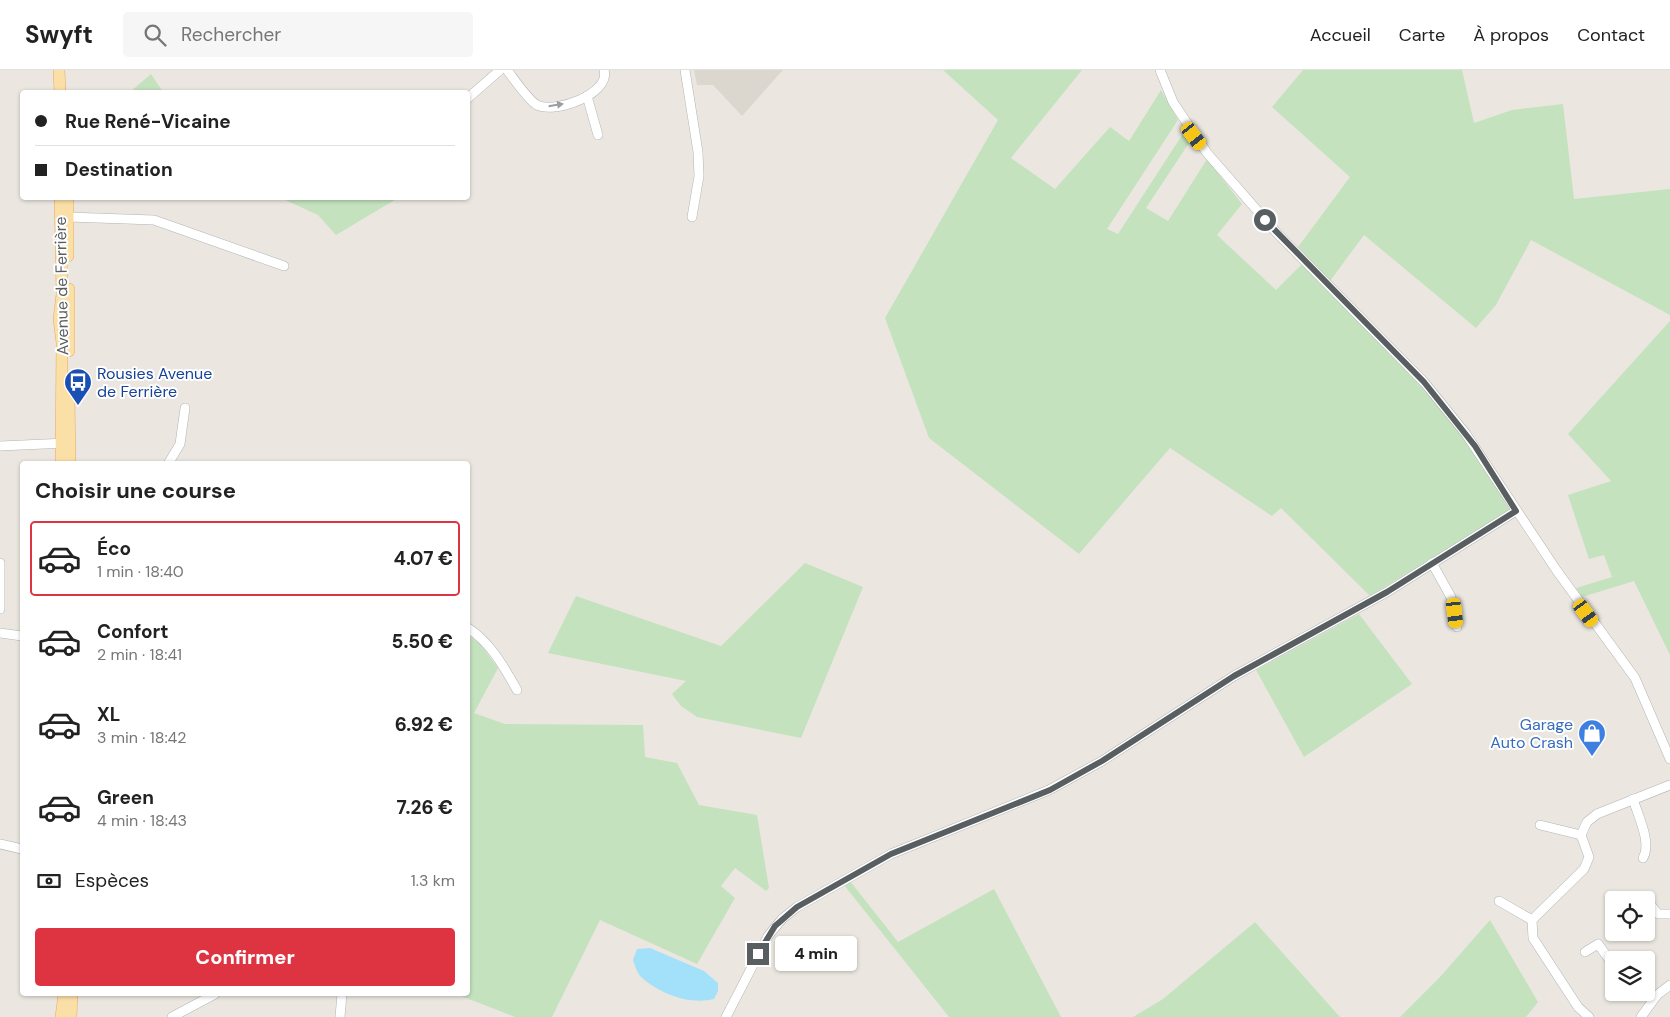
<!DOCTYPE html>
<html lang="fr">
<meta charset="utf-8">
<style>
:root{--surface:#fff;--page:#f6f6f6;--text:#222;--muted:#767676;--line:#e0e0e0;--accent:#de3442}
body{margin:0;font-family:"DM Sans",sans-serif;background:var(--page);color:var(--text);height:100vh;display:flex;flex-direction:column;font-size:19px;white-space:nowrap}
*{box-sizing:border-box;margin:0}
p{font-size:16px;color:var(--muted)}
.icon{flex:none;width:28px;height:28px;fill:none;stroke:currentColor;stroke-width:2;stroke-linecap:round;stroke-linejoin:round}
.map{position:relative;flex:1;overflow:hidden}
.panel{position:absolute;left:20px;top:391px;width:450px;height:535px;display:flex;flex-direction:column;background:var(--surface);border-radius:5px;box-shadow:0 1px 4px #0004}
.panel>*{flex:none}
.banner{position:absolute;left:20px;top:20px;width:450px;height:110px;border-radius:5px;box-shadow:0 1px 4px #0004;display:grid;align-content:center;height:110px;padding:0 15px;background:var(--surface)}
.buttons{position:absolute;left:1605px;top:821px;display:grid;gap:10px}
.buttons a{display:grid;place-items:center;width:50px;height:50px;border-radius:5px;background:var(--surface);box-shadow:0 1px 4px #0004;font-size:25px}
.end{position:absolute;width:22px;height:22px;margin:-11px;border:6px solid #595e61;background:#fff;box-shadow:0 0 0 2px #fff}
.from{border-radius:50%}
.bubble{position:absolute;height:35px;border-radius:5px;background:var(--surface);box-shadow:0 1px 4px #0004;font-size:16px;font-weight:800;line-height:35px;text-align:center}
.car{position:absolute;width:15px;height:30px;margin:-15px -8px;border-radius:6px;box-shadow:0 0 4px 1px #0007;background:linear-gradient(#f5c518 24%,#345 0 40%,#f5c518 0 76%,#345 0 86%,#f5c518 0)}
.banner b{display:flex;align-items:center;gap:18px;height:48px;font-size:19px}
.banner b+b{border-top:1px solid var(--line)}
.banner i{width:12px;height:12px;background:var(--text)}
ul{padding:0;list-style:none}
li{display:flex;align-items:center;gap:15px;height:75px;margin:0 10px 8px;padding:0 5px;border:2px solid transparent;border-radius:5px}
li div{flex:1}
li b{display:block;font-size:19px}
li em{font-style:normal;font-weight:800}
li.current{border-color:var(--accent)}
li>.icon{width:45px;height:45px;stroke-width:1.5}
h2{padding:0 15px;font-size:22px;line-height:60px}
.pay{display:flex;align-items:center;gap:12px;height:55px;padding:0 15px;font-size:19px}
.pay p{margin-inline-start:auto}
.primary-button{display:flex;gap:10px;margin-top:auto;padding:10px 15px}
.primary-button a{flex:1;height:58px;border-radius:5px;background:var(--accent);color:#fff;font-size:20px;font-weight:800;line-height:58px;text-align:center}
header{display:flex;align-items:center;gap:30px;box-sizing:border-box;height:70px;padding:0 25px;background:var(--surface);border-bottom:1px solid var(--line)}
header strong{font-size:24px}
nav{display:flex;gap:28px;margin-inline-start:auto;font-size:18px}
.search{width:350px;height:45px;background:var(--page);display:flex;align-items:center;gap:12px;box-sizing:border-box;padding:0 18px;border-radius:5px;color:var(--muted);font-size:19px}
.map>svg:first-child{display:block}
.education{fill:#dbd7cf}
.green{fill:#c4e2be}
.water{fill:#a2e1f9}
.lines{fill:none;stroke-linecap:round;stroke-linejoin:round}
.minor-casing{stroke:#b1b4b8;stroke-width:10}
.major-casing{stroke:#e8aa5d;stroke-width:12}
.minor{stroke:#fff;stroke-width:9}
.major{stroke:#fadfa7;stroke-width:11}
.oneway{fill:#9b9ea0}
.route{stroke:#595e61;stroke-width:6}
.labels{text-anchor:middle;stroke-width:4;stroke-linejoin:round;paint-order:stroke}
.street-label{font-size:16px;fill:#595e61;stroke:#fff}
.transit-label{font-size:16px;fill:#164399;stroke:#fff;text-anchor:start}
.shop-label{font-size:16px;fill:#366cbe;stroke:#fff;text-anchor:end}
</style>
<header>
<strong>Swyft</strong>
<div class="search"><svg class="icon" aria-label="search" viewBox="0 0 24 24"><circle cx="10" cy="10" r="6"/><path d="M15 15l6 6"/></svg>Rechercher</div>
<nav><a>Accueil</a><a>Carte</a><a>À propos</a><a>Contact</a></nav>
</header>
<div class="map">
<svg width="1670" height="947" viewBox="0 0 1670 947">
<rect width="100%" height="100%" fill="#ebe7e0"/>
<!-- education -->
<path class="education" d="M694,0h89l-41,46 -29,-31h-16z"/>
<!-- green -->
<g class="green">
<path d="M943,0h139l-71,88 44,31 55,-62 19,14 32,-51 17,30 -71,109 11,5 68,-105 5,11 -45,68 22,13 39,-62 35,45 -25,31 59,55 26,-26c53,53 107,105 154,164 20,25 37,54 54,82l-140,86 -89,-88 -9,8 -102,-68 -91,106 -150,-116 -44,-120 113,-198z"/>
<path d="M1303,0h159l12,53 38,-13 51,-6 11,95 96,-10v126l-139,-75 -35,65 -20,23 -112,-93 -34,46 -32,-34 52,-70 -78,-70z"/>
<path d="M151,4l12,18h-33z"/>
<path d="M281,128h117l-62,37 -18,-20z"/>
<path d="M1670,251v334l-36,-74 -52,16 -6,-9 36,-11 -8,-22 -15,4 -21,-64 43,-14 -43,-47z"/>
<path d="M805,493l58,24 -62,151 -104,-21 -16,-11 -9,-12 14,-13 -138,-28 28,-57 145,50z"/>
<path d="M1359,544l53,70 -108,73 -48,-87z"/>
<path d="M468,565l12,9 18,24 -24,45 31,11 138,1 2,32 32,6 22,42 58,10 12,73 -3,3 -31,-23 -14,18 14,12 -38,66 -97,-44 -48,97h-37l-59,-23h12z"/>
<path d="M850,811l48,61 96,-53 67,128h-112l-105,-132z"/>
<path d="M1490,850l48,82 -12,15h-126l40,-40z"/>
<path d="M1255,852l85,95h-207l30,-18z"/>
</g>
<!-- water -->
<path class="water" d="M650,878l54,23 14,12v8l-4,8c-25,6 -54,-5 -73,-22 -4,-4 -6,-12 -8,-17l4,-11z"/>
<g class="lines">
<!-- minor casing -->
<g class="minor-casing">
<g id="minor">
<path d="M507,0c7,9 21,30 30,35 18,9 74,-11 67,-35"/>
<path d="M685,0l13,82 1,24 -7,41"/>
<path d="M1160,0l13,32 34,51 69,79 148,150 42,52 91,137 78,107 35,81"/>
<path d="M587,26l11,39"/>
<path d="M468,28l32,-28"/>
<path d="M63,149l5,-2 86,3 130,46"/>
<path d="M0,376l67,-3"/>
<path d="M168,394l12,-20 5,-36"/>
<path d="M0,493v46"/>
<path d="M1432,493l19,34 6,30"/>
<path d="M468,558c23,15 36,39 49,62"/>
<path d="M0,563l22,3"/>
<path d="M1633,729c5,17 19,44 10,59"/>
<path d="M1540,755l41,10"/>
<path d="M0,774l22,5"/>
<path d="M1647,830l11,14h12"/>
<path d="M1499,831l33,19"/>
<path d="M1585,882l13,-8 16,22"/>
<path d="M1643,922l9,8"/>
<path d="M172,947l43,-23"/>
<path d="M340,947l2,-23"/>
<path d="M726,947l42,-81 14,-17 15,-12 94,-53 158,-64 53,-29 132,-85 153,-84 129,-81"/>
<path d="M1589,947l-11,-10 -45,-69 -1,-18 52,-51 5,-12 -8,-22 6,-13 10,-8 73,-29"/>
<path d="M1641,947l16,-22 13,-10"/>
</g>
</g>
<!-- major casing -->
<g class="major-casing">
<g id="major">
<path d="M59,0l1,22"/>
<path d="M60,128l2,96 -3,25 3,24 -1,121"/>
<path d="M68,128v58"/>
<path d="M69,219v62"/>
<path d="M69,327l1,67"/>
<path d="M61,947l3,-23"/>
<path d="M71,947l1,-23"/>
</g>
</g>
<!-- minor -->
<use href="#minor" class="minor"/>
<!-- major -->
<use href="#major" class="major"/>
</g>
<!-- one-way arrows -->
<defs><path id="oneway-solid" d="M-6-.8H1V-3.2L6.5 0L1 3.2V.8H-6Z" transform="scale(1.25)"/></defs>
<use class="oneway" href="#oneway-solid" transform="translate(556 35) rotate(-9)"/>
<g class="lines">
<!-- route -->
<path class="route" d="M758,884l17,-28 22,-19 94,-53 159,-64 52,-29 132,-85 153,-84 129,-81 -41,-65 -51,-64 -159,-162"/>
</g>
<!-- icons -->
<defs>
<g id="bus-pin" transform="scale(1.4375)"><path d="M0 17L-7.5 6A9.5 9.5 0 1 1 7.5 6Z" fill="#1a4fb4" stroke="#fff"/><path d="M-5-6H5V4H4V6H2V4H-2V6H-4V4H-5ZM-3.5-4V0h7V-4ZM-3.5 1.2v1.5H-2V1.2ZM2 1.2v1.5H3.5V1.2Z" fill="#fff"/></g>
<g id="shop-pin" transform="scale(1.4375)"><path d="M0 17L-7.5 6A9.5 9.5 0 1 1 7.5 6Z" fill="#3f7fe0" stroke="#fff"/><path d="M-5-2.5h2.3a2.7 3.5 0 0 1 5.4 0H5L5.5 6h-11ZM-1.5-2.5h3a1.5 2.3 0 0 0-3 0Z" fill="#fff"/></g>
</defs>
<g fill-rule="evenodd">
<use href="#bus-pin" x="78" y="312"/>
<use href="#shop-pin" x="1592" y="663"/>
</g>
<g class="labels">
<!-- street labels -->
<g class="street-label">
<text transform="translate(61 216) rotate(-91)" y="6">Avenue de Ferrière</text>
</g>
<!-- transit labels -->
<g class="transit-label">
<text x="97" y="309">Rousies Avenue<tspan x="97" dy="18">de Ferrière</tspan></text>
</g>
<!-- shop labels -->
<g class="shop-label">
<text x="1573" y="660">Garage<tspan x="1573" dy="18">Auto Crash</tspan></text>
</g>
</g>
</svg>
<div class="buttons">
<a><svg class="icon" aria-label="locate" viewBox="0 0 24 24"><circle cx="12" cy="12" r="6"/><path d="M12 2v4M12 18v4M2 12h4M18 12h4"/></svg></a>
<a><svg class="icon" aria-label="layers" viewBox="0 0 24 24"><path d="M12 4l9 5-9 5-9-5zM3 14l9 5 9-5"/></svg></a>
</div>
<i class="end from" style="left:1265px;top:150px"></i>
<i class="end" style="left:758px;top:884px"></i>
<div class="bubble" style="left:775px;top:866px;width:82px">4 min</div>
<i class="car" style="left:1194px;top:66px;rotate:143deg"></i>
<i class="car" style="left:1455px;top:543px;rotate:173deg"></i>
<i class="car" style="left:1586px;top:543px;rotate:144deg"></i>
<div class="banner">
<b><i class="from"></i>Rue René-Vicaine</b>
<b><i></i>Destination</b>
</div>
<section class="panel">
<h2>Choisir une course</h2>
<ul>
<li class="current"><svg class="icon" aria-label="car" viewBox="0 0 24 24"><path d="M5 17H2v-5l4-1 3-4h7l3 4 3 1v5h-3M9 17h6M6 11h13"/><circle cx="7" cy="17" r="2"/><circle cx="17" cy="17" r="2"/></svg><div><b>Éco</b><p>1 min · 18:40</p></div><em>4.07 €</em></li>
<li><svg class="icon" aria-label="car" viewBox="0 0 24 24"><path d="M5 17H2v-5l4-1 3-4h7l3 4 3 1v5h-3M9 17h6M6 11h13"/><circle cx="7" cy="17" r="2"/><circle cx="17" cy="17" r="2"/></svg><div><b>Confort</b><p>2 min · 18:41</p></div><em>5.50 €</em></li>
<li><svg class="icon" aria-label="car" viewBox="0 0 24 24"><path d="M5 17H2v-5l4-1 3-4h7l3 4 3 1v5h-3M9 17h6M6 11h13"/><circle cx="7" cy="17" r="2"/><circle cx="17" cy="17" r="2"/></svg><div><b>XL</b><p>3 min · 18:42</p></div><em>6.92 €</em></li>
<li><svg class="icon" aria-label="car" viewBox="0 0 24 24"><path d="M5 17H2v-5l4-1 3-4h7l3 4 3 1v5h-3M9 17h6M6 11h13"/><circle cx="7" cy="17" r="2"/><circle cx="17" cy="17" r="2"/></svg><div><b>Green</b><p>4 min · 18:43</p></div><em>7.26 €</em></li>
</ul>
<div class="pay"><svg class="icon" aria-label="cash" viewBox="0 0 24 24"><path d="M3 7h18v10H3z"/><circle cx="12" cy="12" r="2"/></svg>Espèces<p>1.3 km</p></div>
<div class="primary-button"><a>Confirmer</a></div>
</section>
</div>
